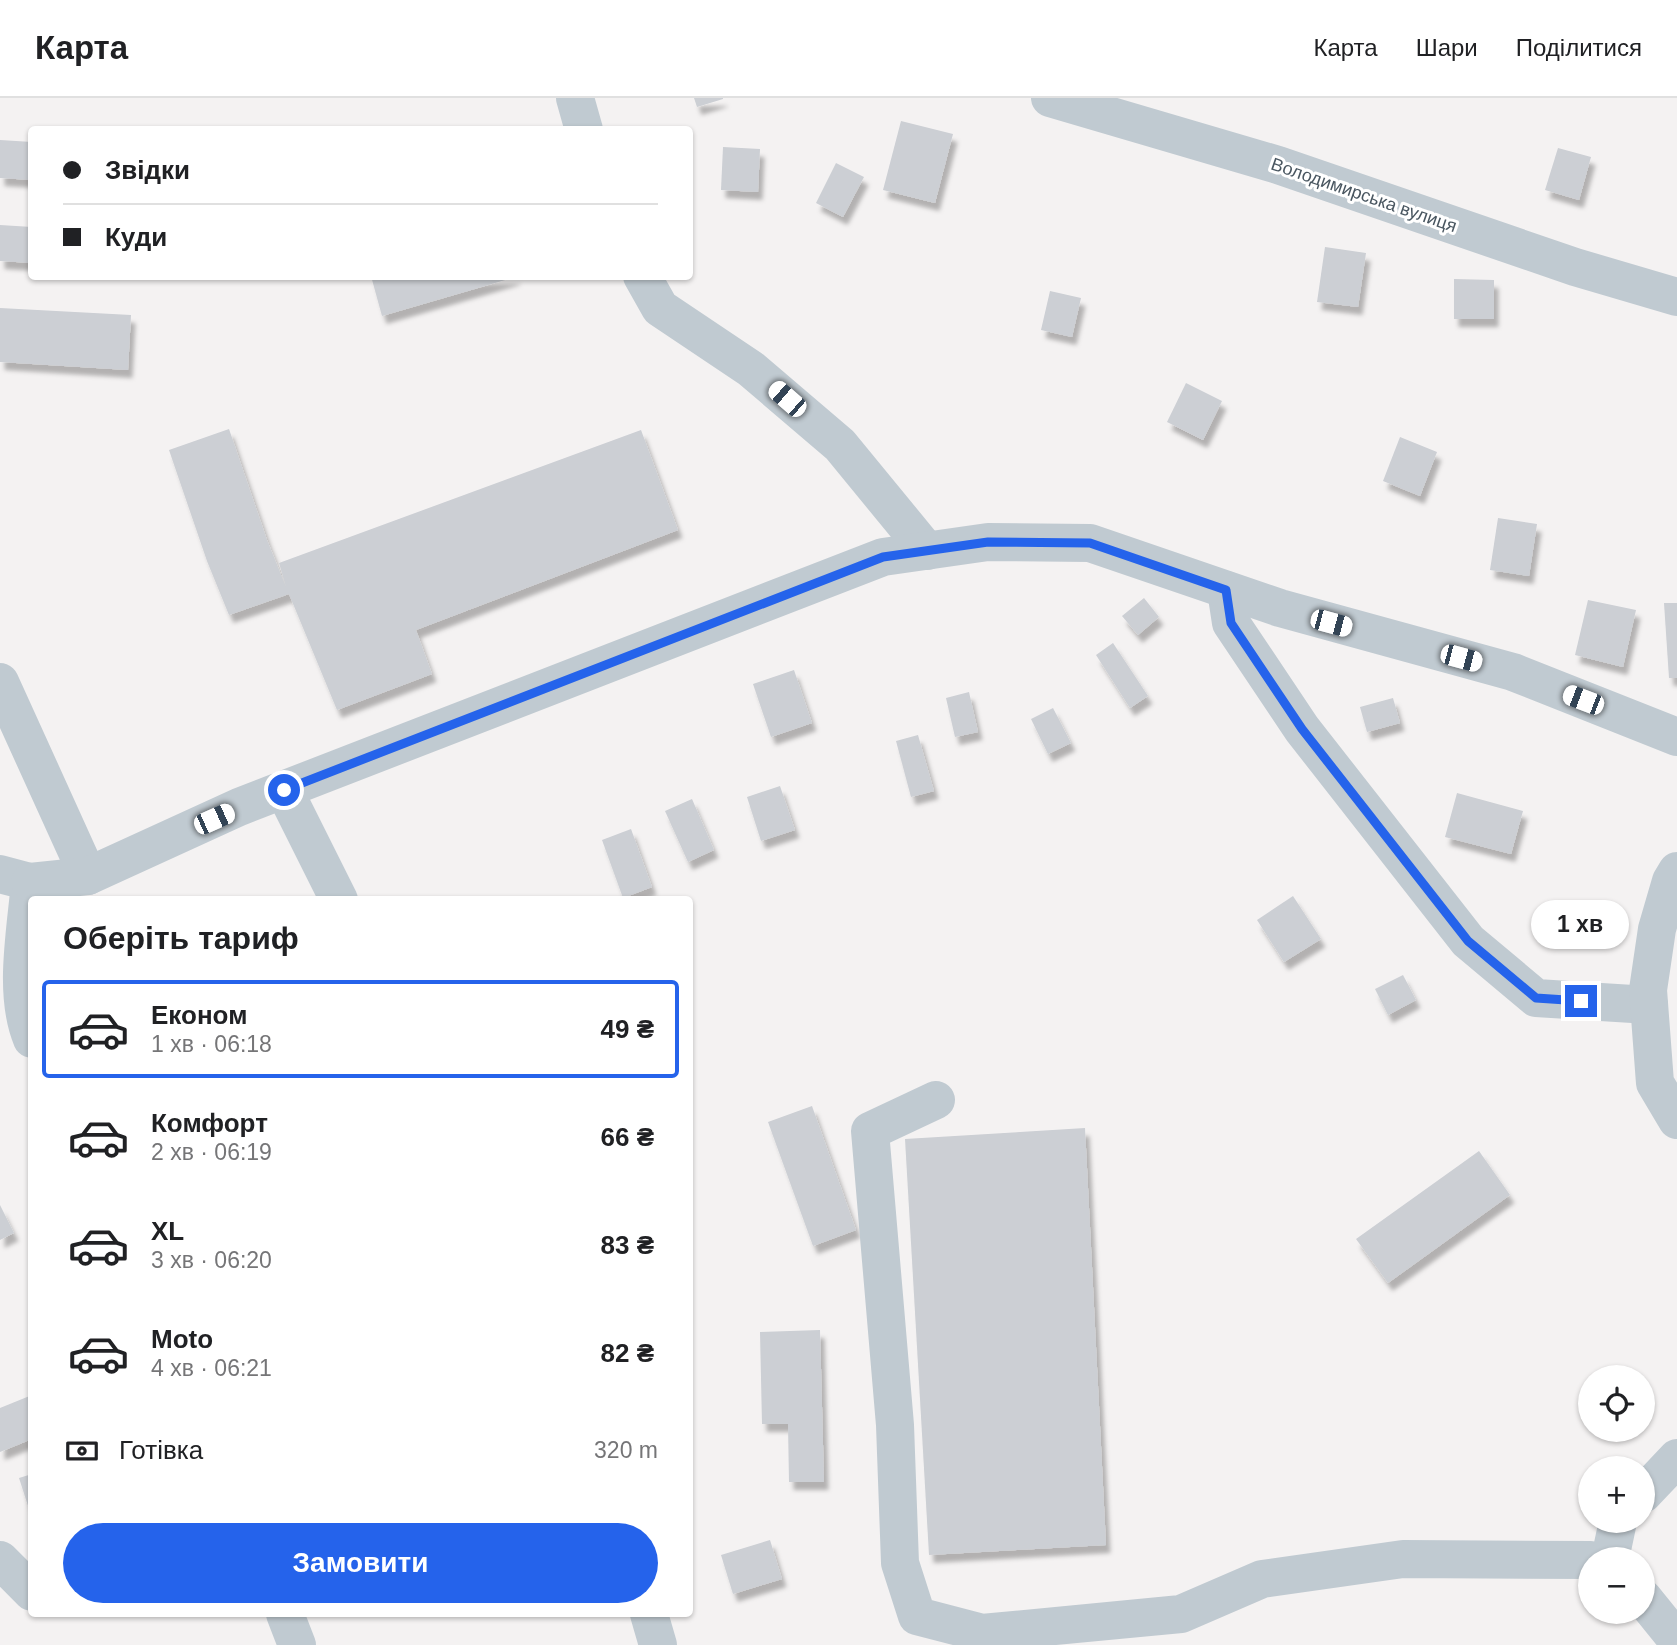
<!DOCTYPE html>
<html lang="uk">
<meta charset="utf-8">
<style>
:root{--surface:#fff;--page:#f2f2f2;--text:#202124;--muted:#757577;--line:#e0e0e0;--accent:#2563eb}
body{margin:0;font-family:Helvetica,sans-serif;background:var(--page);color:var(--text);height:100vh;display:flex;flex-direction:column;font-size:26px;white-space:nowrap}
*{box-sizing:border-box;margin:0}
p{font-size:23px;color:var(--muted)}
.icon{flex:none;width:38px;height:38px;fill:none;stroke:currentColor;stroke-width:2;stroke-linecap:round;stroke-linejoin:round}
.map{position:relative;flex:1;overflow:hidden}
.details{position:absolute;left:28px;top:798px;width:665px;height:721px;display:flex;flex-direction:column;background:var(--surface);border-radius:7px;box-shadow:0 2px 5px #0004}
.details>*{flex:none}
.top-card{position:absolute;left:28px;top:28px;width:665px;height:154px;border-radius:7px;box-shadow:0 2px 5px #0004;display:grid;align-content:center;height:154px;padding:0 35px;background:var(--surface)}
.controls{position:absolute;left:1578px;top:1267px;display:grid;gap:14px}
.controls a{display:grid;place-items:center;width:77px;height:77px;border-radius:50%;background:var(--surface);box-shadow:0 2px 5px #0004;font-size:35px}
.end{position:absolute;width:32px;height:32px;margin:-16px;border:9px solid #2563eb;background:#fff;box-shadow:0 0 0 4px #fff}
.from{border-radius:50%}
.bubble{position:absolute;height:49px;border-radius:24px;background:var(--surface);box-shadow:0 2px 5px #0004;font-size:23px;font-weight:600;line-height:49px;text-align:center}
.car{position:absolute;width:21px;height:42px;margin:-21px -10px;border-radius:9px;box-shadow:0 0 5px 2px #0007;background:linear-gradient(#fff 24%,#345 0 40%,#fff 0 76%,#345 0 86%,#fff 0)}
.top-card b{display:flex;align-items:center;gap:24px;height:66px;font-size:26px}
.top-card b+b{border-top:2px solid var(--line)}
.top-card i{width:18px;height:18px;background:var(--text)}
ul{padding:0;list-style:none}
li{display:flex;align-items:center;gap:21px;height:98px;margin:0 14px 10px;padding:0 21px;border:4px solid transparent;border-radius:7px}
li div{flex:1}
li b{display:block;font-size:26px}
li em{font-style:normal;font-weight:600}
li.selected{border-color:var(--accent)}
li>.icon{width:63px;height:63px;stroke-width:1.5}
h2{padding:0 35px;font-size:32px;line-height:84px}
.pay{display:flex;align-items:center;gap:18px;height:77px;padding:0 35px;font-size:26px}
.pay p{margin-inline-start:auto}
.button{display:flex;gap:14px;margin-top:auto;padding:14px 35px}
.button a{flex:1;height:80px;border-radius:42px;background:var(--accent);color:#fff;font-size:28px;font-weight:600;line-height:80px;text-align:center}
header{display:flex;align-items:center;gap:42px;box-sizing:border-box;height:98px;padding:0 35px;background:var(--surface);border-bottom:2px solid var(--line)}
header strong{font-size:33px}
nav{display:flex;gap:38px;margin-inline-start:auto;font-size:24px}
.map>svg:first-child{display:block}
.building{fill:#cccfd4;filter:url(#shadow)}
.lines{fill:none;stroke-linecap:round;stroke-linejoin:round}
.minor{stroke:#c0cad1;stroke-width:38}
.route{stroke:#2563eb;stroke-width:9}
.labels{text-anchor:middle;stroke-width:6;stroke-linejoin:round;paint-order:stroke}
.street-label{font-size:18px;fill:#495660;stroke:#fff}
</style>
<header>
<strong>Карта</strong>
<nav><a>Карта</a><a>Шари</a><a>Поділитися</a></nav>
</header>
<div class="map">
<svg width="1677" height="1547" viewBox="0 0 1677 1547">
<defs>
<filter id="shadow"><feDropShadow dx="4.5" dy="8" stdDeviation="2" flood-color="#0004"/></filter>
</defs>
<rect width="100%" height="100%" fill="#f4f2f2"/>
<!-- building -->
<g class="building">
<path d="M694,0h29v1l-26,8z"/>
<path d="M901,23l52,13 -18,69 -52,-13z"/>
<path d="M0,42l32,2v38l-32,-2z"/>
<path d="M723,49l37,2 -2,43 -37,-2z"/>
<path d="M1558,50l33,9 -12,43 -34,-10z"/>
<path d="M836,65l28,14 -21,40 -27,-14z"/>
<path d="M0,127l32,2v36l-32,-2z"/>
<path d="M1325,149l41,6 -8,54 -41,-5z"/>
<path d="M371,178h145v1l-134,39z"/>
<path d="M1454,181l40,1v39h-40z"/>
<path d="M1050,193l31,7 -9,39 -31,-7z"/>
<path d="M0,210l131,7 -3,55 -128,-8z"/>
<path d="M1186,285l36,18 -19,39 -36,-18z"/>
<path d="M229,331l38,111 19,47 -7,-24 362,-133 37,100 -262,100 16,44 -95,36 -48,-116 -60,21 -22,-54 -38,-111z"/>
<path d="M1400,339l37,15 -17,44 -37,-15z"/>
<path d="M1498,420l39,6 -8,52 -39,-6z"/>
<path d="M1144,500l15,19 -21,18 -16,-19z"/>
<path d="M1588,502l48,10 -13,57 -48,-12z"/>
<path d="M1664,505h13v75h-8z"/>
<path d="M1113,545l35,53 -18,12 -34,-53z"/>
<path d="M794,572l18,53 -41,14 -18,-53z"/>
<path d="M969,594l9,40 -23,5 -9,-39z"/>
<path d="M1393,600l7,25 -33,9 -7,-25z"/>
<path d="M1053,610l18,35 -23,11 -17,-35z"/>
<path d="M918,637l16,56 -23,6 -15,-56z"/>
<path d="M780,688l15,44 -34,11 -14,-44z"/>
<path d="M1457,695l66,18 -12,43 -66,-17z"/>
<path d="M692,701l22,51 -26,12 -23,-51z"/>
<path d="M631,731l21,58 -29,11 -21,-58z"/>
<path d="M1293,798l28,43 -37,23 -27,-42z"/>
<path d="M1403,877l13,25 -28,15 -13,-26z"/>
<path d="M812,1008l44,124 -43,16 -45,-124z"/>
<path d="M1085,1030l21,417 -177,10 -24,-416z"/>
<path d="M1479,1053l31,44 -122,88 -32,-44z"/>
<path d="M0,1107l14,28 -14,7z"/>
<path d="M820,1232l4,152h-35l-1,-58h-26l-2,-92z"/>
<path d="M32,1297v44l-32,13v-44z"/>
<path d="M32,1376v41h-1l-12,-37z"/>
<path d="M770,1442l12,39 -49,15 -12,-39z"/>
</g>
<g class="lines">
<!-- minor -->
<g class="minor">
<path d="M575,0l9,32"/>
<path d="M1050,0l228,67 297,102 102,30"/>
<path d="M642,178l18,32 91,61 89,76 87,106"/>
<path d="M1226,492l5,33 71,106 166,212 68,57 113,7"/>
<path d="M0,584l88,194"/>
<path d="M284,692l55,110"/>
<path d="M1677,773l-6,10 -14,48 -9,61 7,93 22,37"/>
<path d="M0,776l30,8c-4,48 -17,112 2,157"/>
<path d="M30,784l58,-6 151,-69 644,-250 105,-15 102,1 190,65 233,64 164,65"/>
<path d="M936,1002l-66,31 25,294 5,138 17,53 65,17 199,-19 81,-35 141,-20 188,1"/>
<path d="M1643,1396l34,-36"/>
<path d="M1610,1461l8,-38"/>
<path d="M0,1462l32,32"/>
<path d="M1643,1500l34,42"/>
<path d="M285,1516l12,31"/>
<path d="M649,1516l9,31"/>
</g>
</g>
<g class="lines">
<!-- route -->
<path class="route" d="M284,692l599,-233 105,-15 102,1 136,47 5,33 71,106 166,212 68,57 45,3"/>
</g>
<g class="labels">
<!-- street labels -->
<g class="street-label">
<text transform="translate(1364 97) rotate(19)" y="6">Володимирська вулиця</text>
</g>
</g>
</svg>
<div class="controls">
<a><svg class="icon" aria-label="locate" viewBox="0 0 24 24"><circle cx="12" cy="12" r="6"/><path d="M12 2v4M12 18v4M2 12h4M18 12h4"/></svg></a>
<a>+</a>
<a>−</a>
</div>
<i class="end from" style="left:284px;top:692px"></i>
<i class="end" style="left:1581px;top:903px"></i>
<div class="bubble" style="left:1531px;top:802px;width:98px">1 хв</div>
<i class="car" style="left:787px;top:301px;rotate:311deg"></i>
<i class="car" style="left:1331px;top:525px;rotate:105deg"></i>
<i class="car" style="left:1461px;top:560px;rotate:105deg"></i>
<i class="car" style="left:1583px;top:602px;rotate:291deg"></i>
<i class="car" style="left:214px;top:721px;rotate:66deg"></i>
<div class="top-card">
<b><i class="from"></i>Звідки</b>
<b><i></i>Куди</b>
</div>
<section class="details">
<h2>Оберіть тариф</h2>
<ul>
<li class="selected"><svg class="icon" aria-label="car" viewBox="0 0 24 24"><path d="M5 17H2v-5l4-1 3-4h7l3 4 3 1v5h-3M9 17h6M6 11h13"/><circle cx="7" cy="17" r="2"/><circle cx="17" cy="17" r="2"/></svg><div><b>Економ</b><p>1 хв · 06:18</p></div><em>49 ₴</em></li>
<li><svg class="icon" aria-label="car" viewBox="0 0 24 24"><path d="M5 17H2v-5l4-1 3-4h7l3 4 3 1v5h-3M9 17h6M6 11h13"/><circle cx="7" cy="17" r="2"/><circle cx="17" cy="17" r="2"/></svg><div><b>Комфорт</b><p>2 хв · 06:19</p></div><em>66 ₴</em></li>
<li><svg class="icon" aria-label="car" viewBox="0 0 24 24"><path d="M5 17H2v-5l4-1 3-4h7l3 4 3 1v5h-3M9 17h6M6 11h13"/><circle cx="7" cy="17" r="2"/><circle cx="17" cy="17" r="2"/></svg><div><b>XL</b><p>3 хв · 06:20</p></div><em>83 ₴</em></li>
<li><svg class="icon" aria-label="car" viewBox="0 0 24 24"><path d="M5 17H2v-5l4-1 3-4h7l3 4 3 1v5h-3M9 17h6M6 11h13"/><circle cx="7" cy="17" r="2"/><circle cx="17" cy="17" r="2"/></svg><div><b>Moto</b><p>4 хв · 06:21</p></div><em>82 ₴</em></li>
</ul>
<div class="pay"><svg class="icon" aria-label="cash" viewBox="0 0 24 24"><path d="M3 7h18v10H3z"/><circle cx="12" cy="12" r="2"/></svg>Готівка<p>320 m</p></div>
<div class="button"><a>Замовити</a></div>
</section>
</div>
